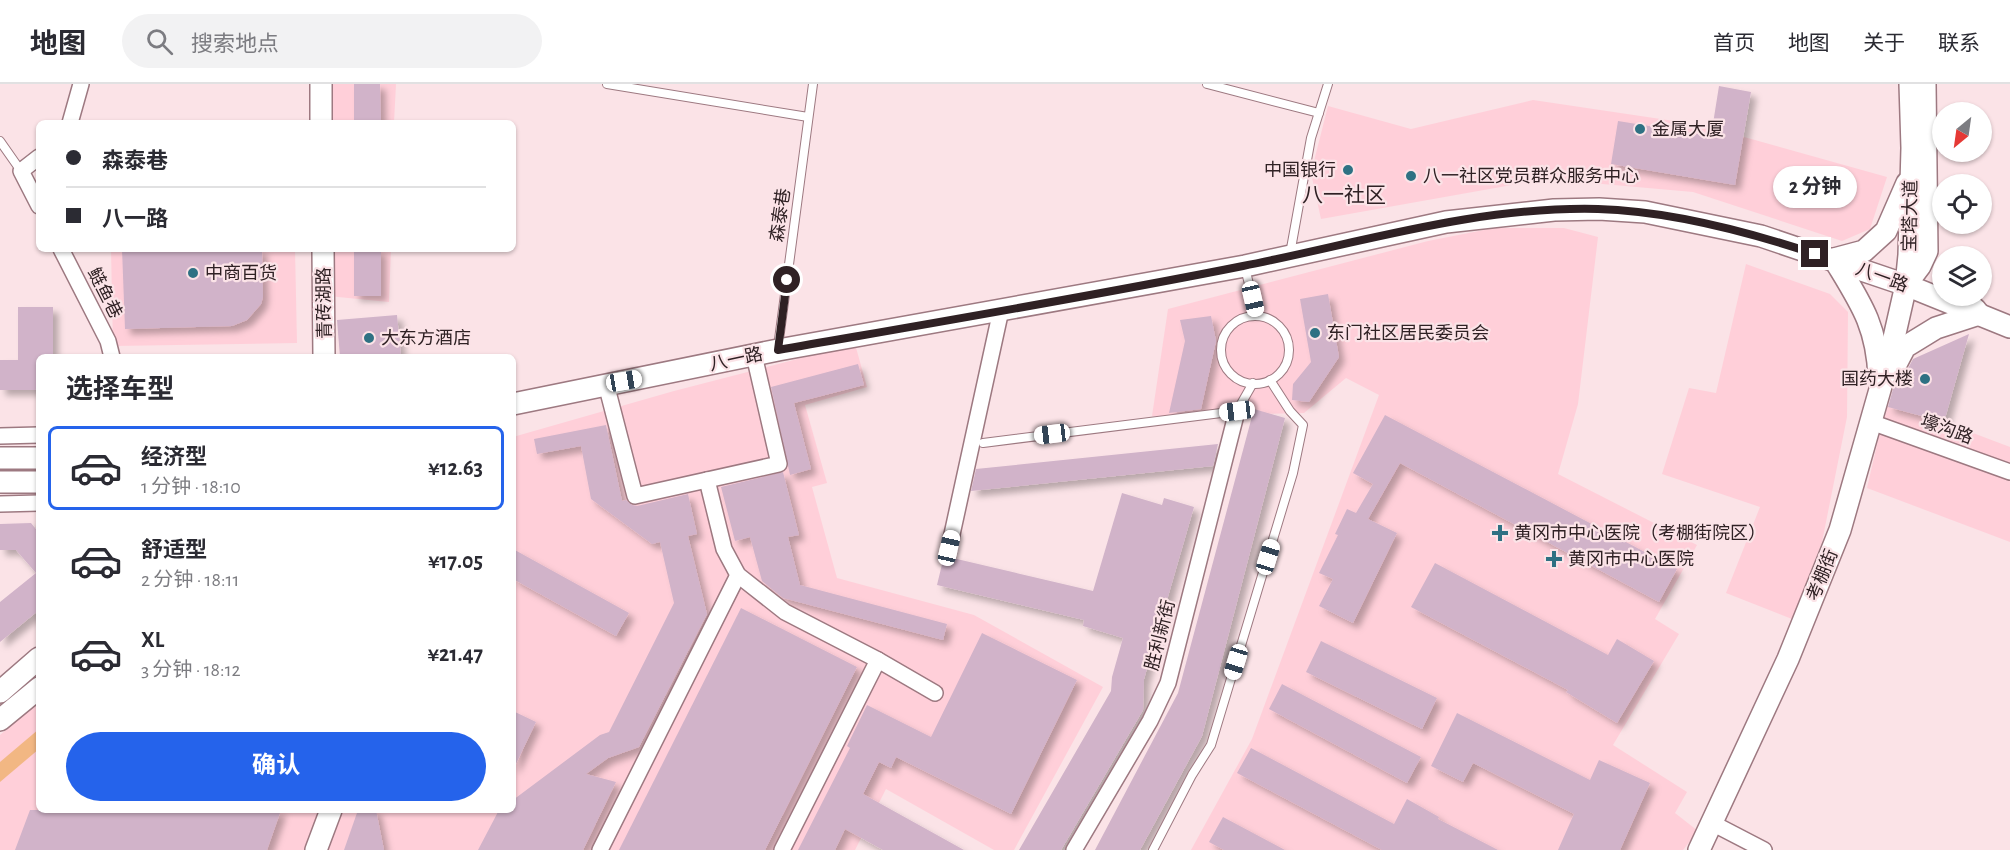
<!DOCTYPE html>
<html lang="zh">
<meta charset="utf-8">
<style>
:root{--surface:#fff;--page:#f2f2f3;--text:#2b2b33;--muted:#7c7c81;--line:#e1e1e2;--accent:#2563eb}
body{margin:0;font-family:"Alegreya Sans","Noto Sans SC",sans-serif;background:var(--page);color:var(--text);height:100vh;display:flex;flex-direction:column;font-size:22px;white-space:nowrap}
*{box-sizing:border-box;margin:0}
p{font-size:20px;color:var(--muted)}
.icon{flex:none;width:33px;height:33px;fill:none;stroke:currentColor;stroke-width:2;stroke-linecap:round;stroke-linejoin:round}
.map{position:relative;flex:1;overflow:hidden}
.panel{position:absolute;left:36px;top:270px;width:480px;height:459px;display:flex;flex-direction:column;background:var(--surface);border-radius:9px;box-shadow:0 2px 4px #0004}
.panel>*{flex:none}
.guide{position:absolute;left:36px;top:36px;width:480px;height:132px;border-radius:9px;box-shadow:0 2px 4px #0004;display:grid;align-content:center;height:132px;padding:0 30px;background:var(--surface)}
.needle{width:39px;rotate:209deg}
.buttons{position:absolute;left:1932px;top:18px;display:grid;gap:12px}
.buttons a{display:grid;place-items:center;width:60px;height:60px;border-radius:50%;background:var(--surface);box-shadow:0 2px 4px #0004;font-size:30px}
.end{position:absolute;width:27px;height:27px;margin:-14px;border:8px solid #2f2124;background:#fff;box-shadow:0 0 0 3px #fff}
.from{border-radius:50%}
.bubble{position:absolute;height:42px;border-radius:21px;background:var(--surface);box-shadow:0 2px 4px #0004;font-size:20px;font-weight:700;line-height:42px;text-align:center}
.car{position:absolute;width:18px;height:36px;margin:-18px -9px;border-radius:8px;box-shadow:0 0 4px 2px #0007;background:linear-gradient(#fff 24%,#345 0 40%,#fff 0 76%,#345 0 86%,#fff 0)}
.guide b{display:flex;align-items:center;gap:21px;height:57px;font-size:22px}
.guide b+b{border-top:2px solid var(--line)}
.guide i{width:15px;height:15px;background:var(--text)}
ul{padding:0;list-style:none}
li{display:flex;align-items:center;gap:18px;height:84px;margin:0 12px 9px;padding:0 18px;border:3px solid transparent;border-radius:9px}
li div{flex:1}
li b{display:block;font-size:22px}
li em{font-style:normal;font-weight:700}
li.on{border-color:var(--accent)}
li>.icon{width:54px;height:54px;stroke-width:1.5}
h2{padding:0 30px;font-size:27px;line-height:72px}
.primary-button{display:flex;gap:12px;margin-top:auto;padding:12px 30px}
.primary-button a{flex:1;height:69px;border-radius:36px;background:var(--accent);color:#fff;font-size:24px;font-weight:700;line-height:69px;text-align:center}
header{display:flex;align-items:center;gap:36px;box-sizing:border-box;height:84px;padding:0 30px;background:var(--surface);border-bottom:2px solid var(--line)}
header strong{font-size:28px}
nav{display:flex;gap:33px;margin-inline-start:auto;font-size:21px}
.search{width:420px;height:54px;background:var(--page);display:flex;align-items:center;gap:15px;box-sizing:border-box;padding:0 21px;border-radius:33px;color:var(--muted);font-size:22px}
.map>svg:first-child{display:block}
.built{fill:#ffcfd9}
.green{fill:#f2b783}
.building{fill:#d1b3c9;filter:url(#shadow)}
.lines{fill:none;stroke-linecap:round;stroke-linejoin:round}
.lane-casing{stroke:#9d7981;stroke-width:10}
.street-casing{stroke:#9d7981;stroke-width:18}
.secondary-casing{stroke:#9d7981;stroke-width:24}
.lane{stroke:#fff;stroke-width:8}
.street{stroke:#fff;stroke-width:15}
.secondary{stroke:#fff;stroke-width:21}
.route{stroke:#2f2124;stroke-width:8}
.poi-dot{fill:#2e7183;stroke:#fbe3e7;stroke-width:2}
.labels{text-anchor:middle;stroke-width:4.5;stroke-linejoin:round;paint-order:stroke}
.poi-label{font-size:18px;fill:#2f2124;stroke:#fbe3e7;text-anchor:start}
.street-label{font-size:18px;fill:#2f2124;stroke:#fbe3e7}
.quarter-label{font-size:21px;fill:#2f2124;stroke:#fbe3e7}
</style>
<header>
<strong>地图</strong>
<div class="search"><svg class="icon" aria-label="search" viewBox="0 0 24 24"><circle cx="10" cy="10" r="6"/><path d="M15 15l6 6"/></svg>搜索地点</div>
<nav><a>首页</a><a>地图</a><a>关于</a><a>联系</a></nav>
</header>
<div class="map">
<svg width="2010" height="766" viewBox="0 0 2010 766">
<defs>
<filter id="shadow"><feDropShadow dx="5.5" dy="5.5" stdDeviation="3" flood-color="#0004"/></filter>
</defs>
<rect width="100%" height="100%" fill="#fbe3e7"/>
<!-- built -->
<g class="built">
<path d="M330,0h66l-2,39h-64z"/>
<path d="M1533,16l168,25 186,52 -17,52 -28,12 -149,-49 -147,-13 -225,40 -10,-46 17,-67 83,23z"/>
<path d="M1494,144h70l34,9 -20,167 -20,70 139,71 -42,74 24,15 -66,111 74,47 -12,21 23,18 -15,19h-492l61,-111 127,-344 -33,-17 -42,35 -152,3 16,-107 260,-68z"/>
<path d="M111,165h184l2,94 -184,3z"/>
<path d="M329,165h62l-2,53 -61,-6z"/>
<path d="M1746,180l84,30 18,18 -1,105 -25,125 -30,77 -66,-26 34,-86 -98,-33 27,-86 27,5z"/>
<path d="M855,260l12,43 -62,18 22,78 -15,4 25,91 137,37 129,72 -89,163h-20l-108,-61 -31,61h-855v-115l39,-33v108h474v-373l161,-46z"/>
<path d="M1886,322l58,16 66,25v95l-143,-54z"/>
</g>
<!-- green -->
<path class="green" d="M39,645v20l-39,33v-20z"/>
<!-- building -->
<g class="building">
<path d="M354,0h26l1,39h-27z"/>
<path d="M1719,2l32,6 -16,93 -124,-21 7,-43 93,15z"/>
<path d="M122,165h140l1,48 -2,7 -14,16 -15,6 -107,3z"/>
<rect x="354" y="165" width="27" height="47"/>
<path d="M1328,210l11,63 -30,45 -17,-2 1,-16 18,-22 -11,-63z"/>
<path d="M18,223h35v50h-14v29l-4,4h-35v-30h18z"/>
<path d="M397,231l4,42h-61l-3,-37z"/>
<path d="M1211,232l5,25 -15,68 -32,4 16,-72 -5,-21z"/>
<path d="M1969,250l-25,88 -56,-15 7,-25 9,-6 9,-17z"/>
<path d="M858,280l6,21 -70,18 17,66 -21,6 -19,-88z"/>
<path d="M1254,325l31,9 -83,318 -62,114h-45l83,-157z"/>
<path d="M1385,331l292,154 -18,33 -259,-139 -32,56 29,14 -44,90 -34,-17 14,-27 -14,-6 19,-38 -3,-1 12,-25 9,4 17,-29 -20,-11z"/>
<path d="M606,341l16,76 4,-1 6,5 5,1 51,-12 9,40 -9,2 19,78 -68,133 -31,11 -22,16 30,8 -33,68h-105l21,-40h14v-10l87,-65 9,-3 65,-129 -14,-61 -8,2 -61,-45 -10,-53 -44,8 -3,-15z"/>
<path d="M1218,360l-5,22 -242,25 5,-22z"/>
<path d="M783,388l16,63 -11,2 12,48 147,39 -4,16 -160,-42 -21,-17 -12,-44 -15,4 -14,-54z"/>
<path d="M1122,409l40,12 2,-7 30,9 -50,172 -1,31 -82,140h-42l92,-159 1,-14 11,-39 -40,-12 1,-6 -147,-35 7,-29 149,35z"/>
<path d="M31,439l8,10v77l-39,32v-40l36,-29 -20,-23h-16v-26z"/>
<path d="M513,465l116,64 -13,23 -103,-57z"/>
<path d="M1435,479l173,92 9,-16 37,22 -37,62 -51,-31 2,-2 -157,-83z"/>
<path d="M741,524l116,59 -92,183h-146z"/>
<path d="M982,549l95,47 -66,134 -115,-57 -5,11 -12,-6 -16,32 101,56h-81l-38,-21 -10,21h-37l52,-102 -3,-2 20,-41 64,32z"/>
<path d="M1321,557l116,57 -15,31 -116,-57z"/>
<path d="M1282,600l139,73 -14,26 -138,-74z"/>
<path d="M513,627l23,11 -23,48z"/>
<path d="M1457,629l133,67 9,-20 51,23 -30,67h-62l16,-36 -101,-51 -10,19 -32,-16z"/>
<path d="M1251,664l143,76 13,-25 32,18 -1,2 60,31h-116l-145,-77z"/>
<path d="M30,726h251l-14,40h-252z"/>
<path d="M358,726h18l8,40h-40z"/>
<path d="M1223,733l62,33h-61l-15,-8z"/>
</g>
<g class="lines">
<!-- lane casing -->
<g class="lane-casing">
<g id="lane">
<path d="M607,0l201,33"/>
<path d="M1207,0l112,29"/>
<path d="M0,57l21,30"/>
<path d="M1290,170l21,-116 17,-54"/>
<path d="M1245,184l12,48"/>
<circle cx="1255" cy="266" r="34"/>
<path d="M778,263l35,-263"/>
<path d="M983,359l254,-32 16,-28"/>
<path d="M1153,766l39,-75 19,-30 82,-272 10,-48 -13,-14 -20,-31"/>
</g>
</g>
<!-- street casing -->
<g class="street-casing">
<g id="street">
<path d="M70,39l11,-39"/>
<path d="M39,73l-18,14 18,35"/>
<path d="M61,165l47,92 4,16"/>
<path d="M606,300l29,112 144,-32 -25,-109"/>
<path d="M1871,338l139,50"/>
<path d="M0,352l39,-1"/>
<path d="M707,396l17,69 14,26 47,37 93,48 57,33"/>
<path d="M0,420l39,-1"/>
<path d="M949,464l52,-238"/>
<path d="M1712,739l52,27"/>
<path d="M600,766l138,-275"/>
<path d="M782,766l96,-190"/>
<path d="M1074,766l76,-129 18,-38 69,-272"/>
</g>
</g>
<!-- secondary casing -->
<g class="secondary-casing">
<g id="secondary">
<path d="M321,0v39"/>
<path d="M323,165l1,108"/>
<path d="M1834,175c26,43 43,66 45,118"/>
<path d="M1834,175l30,-8 22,-20 21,-48"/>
<path d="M1908,198l12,-16 7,-15 -2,-167"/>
<path d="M1893,286l12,-23 31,-19 43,-14 -4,-5"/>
<path d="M513,320l265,-54 467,-84 201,-44 108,-12 45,-1 46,3 116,24 145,49 104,42"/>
<path d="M0,374h39"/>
<path d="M0,398h39"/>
<path d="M0,608l39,-34"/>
<path d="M0,636l39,-32"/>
<path d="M316,766l15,-40"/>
<path d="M1699,766l89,-191 52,-129 51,-179 15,-66 3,-30 3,-107 -2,-64"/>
</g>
</g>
<!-- lane -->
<use href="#lane" class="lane"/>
<!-- street -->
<use href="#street" class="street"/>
<!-- secondary -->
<use href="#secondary" class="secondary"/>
</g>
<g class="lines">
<!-- route -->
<path class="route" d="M787,196l-9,70c155,-27 310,-53 465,-84 117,-23 234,-60 355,-57 70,2 151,23 217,45"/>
</g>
<!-- markers -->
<g class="poi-dot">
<circle cx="1640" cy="45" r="6"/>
<circle cx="1348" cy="86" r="6"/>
<circle cx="1411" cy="92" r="6"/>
<circle cx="193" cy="189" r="6"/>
<circle cx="1315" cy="249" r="6"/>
<circle cx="369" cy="254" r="6"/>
<circle cx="1925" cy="295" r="6"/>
<path d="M1497 440h6v6h6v6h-6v6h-6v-6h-6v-6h6z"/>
<path d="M1551 466h6v6h6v6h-6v6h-6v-6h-6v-6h6z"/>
</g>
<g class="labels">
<!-- poi labels -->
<g class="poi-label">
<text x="1652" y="51">金属大厦</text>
<text x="1336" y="92" text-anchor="end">中国银行</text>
<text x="1423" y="98">八一社区党员群众服务中心</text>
<text x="205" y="195">中商百货</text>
<text x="1327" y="255">东门社区居民委员会</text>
<text x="381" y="260">大东方酒店</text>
<text x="1913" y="301" text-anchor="end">国药大楼</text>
<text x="1514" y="455">黄冈市中心医院（考棚街院区）</text>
<text x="1568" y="481">黄冈市中心医院</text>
</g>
<!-- street labels -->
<g class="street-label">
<text transform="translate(780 131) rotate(-82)" y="6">森泰巷</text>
<text transform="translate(1910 132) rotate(-89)" y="6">宝塔大道</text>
<text transform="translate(1882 193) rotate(20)" y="6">八一路</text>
<text transform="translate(105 209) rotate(63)" y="6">鲢鱼巷</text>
<text transform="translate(324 219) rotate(-91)" y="6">青砖湖路</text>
<text transform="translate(736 275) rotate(-12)" y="6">八一路</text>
<text transform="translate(1947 345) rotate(20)" y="6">壕沟路</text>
<text transform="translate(1822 491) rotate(-68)" y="6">考棚街</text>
<text transform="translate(1160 551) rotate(-76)" y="6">胜利新街</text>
</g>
<!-- quarter labels -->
<g class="quarter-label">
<text x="1344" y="118">八一社区</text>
</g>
</g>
</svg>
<div class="buttons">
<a><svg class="needle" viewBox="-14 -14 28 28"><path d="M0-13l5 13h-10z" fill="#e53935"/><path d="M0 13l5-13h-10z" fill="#7c7c81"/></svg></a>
<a><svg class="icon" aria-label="locate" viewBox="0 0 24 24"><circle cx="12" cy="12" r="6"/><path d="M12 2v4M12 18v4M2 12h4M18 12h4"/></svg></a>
<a><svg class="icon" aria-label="layers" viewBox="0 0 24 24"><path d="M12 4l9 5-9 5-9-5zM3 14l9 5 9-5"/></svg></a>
</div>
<i class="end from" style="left:787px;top:196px"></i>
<i class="end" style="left:1815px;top:170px"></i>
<div class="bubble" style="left:1773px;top:82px;width:84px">2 分钟</div>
<i class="car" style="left:1253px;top:215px;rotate:167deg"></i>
<i class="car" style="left:624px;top:297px;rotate:80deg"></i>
<i class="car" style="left:1237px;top:327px;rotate:263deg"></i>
<i class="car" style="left:1052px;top:350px;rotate:263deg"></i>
<i class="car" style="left:949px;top:464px;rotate:13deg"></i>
<i class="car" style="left:1268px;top:473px;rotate:17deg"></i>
<i class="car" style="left:1236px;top:578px;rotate:197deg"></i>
<div class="guide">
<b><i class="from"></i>森泰巷</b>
<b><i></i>八一路</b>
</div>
<section class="panel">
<h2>选择车型</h2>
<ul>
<li class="on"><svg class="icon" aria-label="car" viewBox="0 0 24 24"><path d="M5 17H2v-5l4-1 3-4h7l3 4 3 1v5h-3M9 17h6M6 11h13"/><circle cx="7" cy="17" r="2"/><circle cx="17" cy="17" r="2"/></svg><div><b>经济型</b><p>1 分钟 · 18:10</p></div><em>¥12.63</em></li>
<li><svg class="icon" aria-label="car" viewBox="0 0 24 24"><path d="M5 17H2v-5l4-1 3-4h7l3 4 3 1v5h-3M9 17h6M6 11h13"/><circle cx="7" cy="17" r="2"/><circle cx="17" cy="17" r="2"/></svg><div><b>舒适型</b><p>2 分钟 · 18:11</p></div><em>¥17.05</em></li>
<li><svg class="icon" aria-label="car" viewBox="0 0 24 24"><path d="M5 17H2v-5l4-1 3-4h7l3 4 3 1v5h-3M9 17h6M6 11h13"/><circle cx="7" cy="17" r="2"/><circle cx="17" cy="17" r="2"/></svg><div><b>XL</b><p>3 分钟 · 18:12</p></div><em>¥21.47</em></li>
</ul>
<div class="primary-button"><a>确认</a></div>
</section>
</div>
